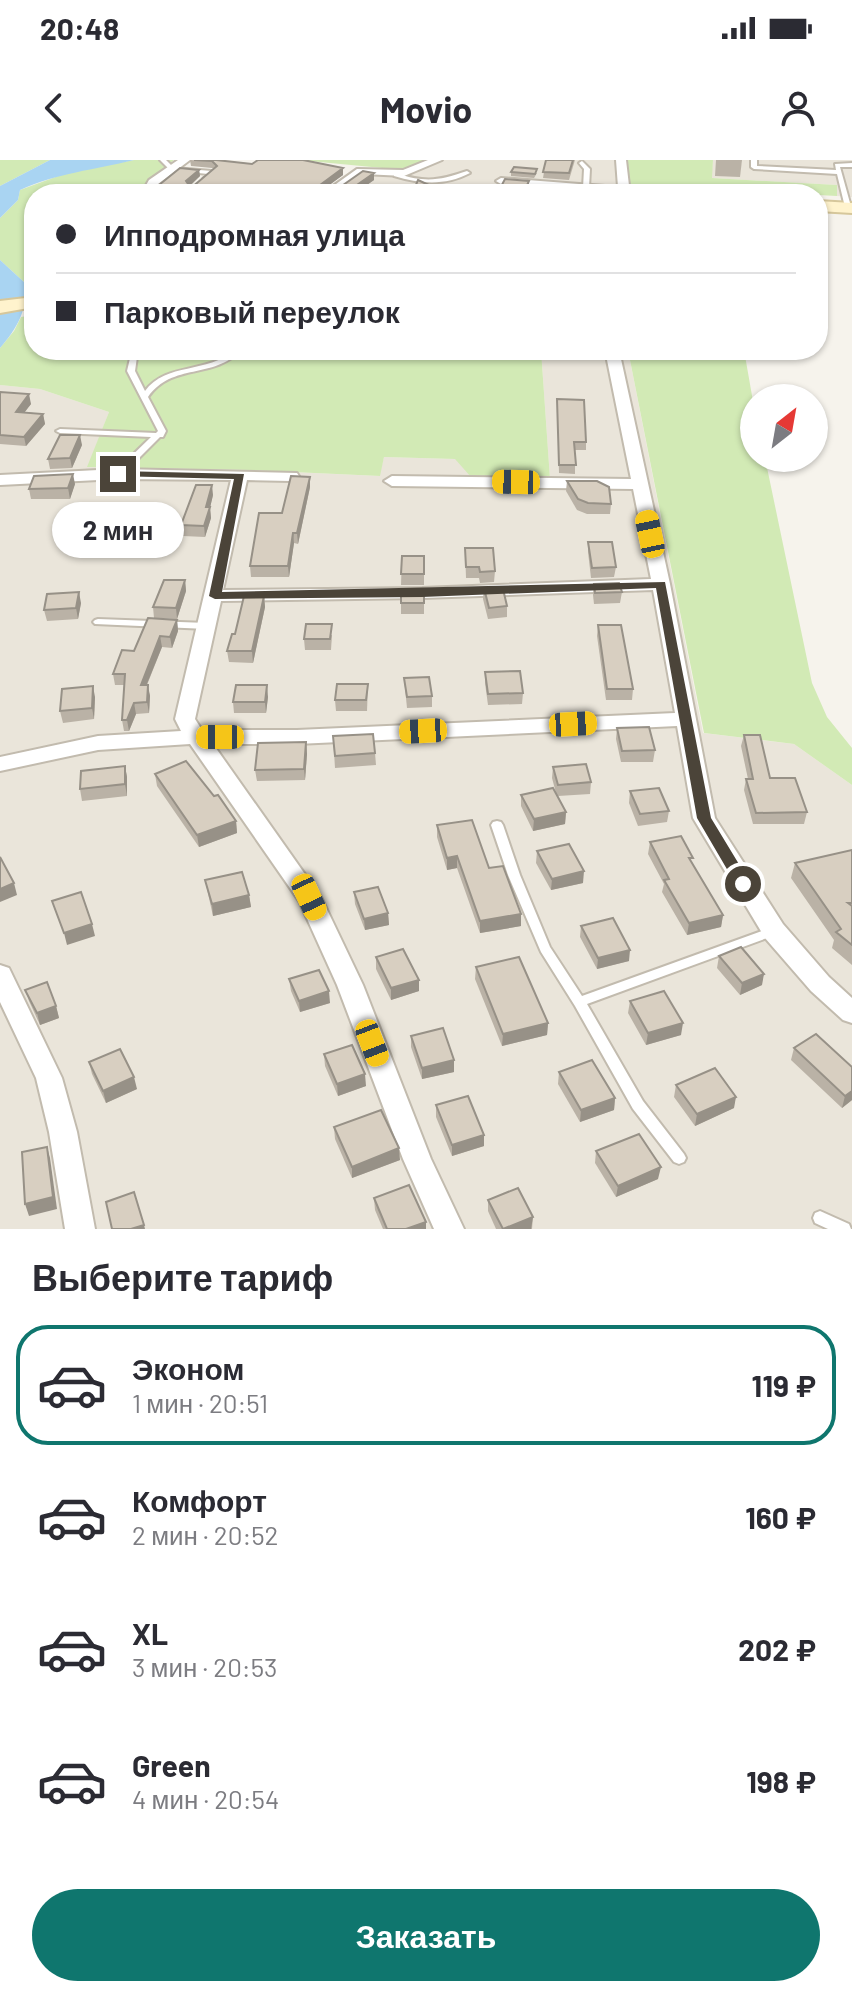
<!DOCTYPE html>
<html lang="ru">
<meta charset="utf-8">
<style>
:root{--surface:#fff;--page:#f7f7f7;--text:#2b2b33;--muted:#7c7c81;--line:#e1e1e2;--accent:#0f766e}
body{margin:0;font-family:Barlow,sans-serif;background:var(--page);color:var(--text);height:100vh;display:flex;flex-direction:column;font-size:30px;white-space:nowrap}
*{box-sizing:border-box;margin:0}
p{font-size:26px;color:var(--muted)}
.icon{flex:none;width:44px;height:44px;fill:none;stroke:currentColor;stroke-width:2;stroke-linecap:round;stroke-linejoin:round}
.map{position:relative;height:1069px;overflow:hidden}
.panel{display:flex;flex-direction:column;background:var(--surface);flex:1}
.panel>*{flex:none}
.hud{position:absolute;left:24px;top:24px;width:804px;height:176px;border-radius:32px;box-shadow:0 2px 6px #0004;display:grid;align-content:center;height:176px;padding:0 32px;background:var(--surface)}
.needle{width:52px;rotate:31deg}
.controls{position:absolute;left:740px;top:224px;display:grid;gap:16px}
.controls a{display:grid;place-items:center;width:88px;height:88px;border-radius:50%;background:var(--surface);box-shadow:0 2px 6px #0004;font-size:40px}
.end{position:absolute;width:36px;height:36px;margin:-18px;border:10px solid #4b4439;background:#fff;box-shadow:0 0 0 4px #fff}
.from{border-radius:50%}
.bubble{position:absolute;height:56px;border-radius:28px;background:var(--surface);box-shadow:0 2px 6px #0004;font-size:26px;font-weight:700;line-height:56px;text-align:center}
.car{position:absolute;width:24px;height:48px;margin:-24px -12px;border-radius:10px;box-shadow:0 0 6px 2px #0007;background:linear-gradient(#f5c518 24%,#345 0 40%,#f5c518 0 76%,#345 0 86%,#f5c518 0)}
.hud b{display:flex;align-items:center;gap:28px;height:76px;font-size:30px}
.hud b+b{border-top:2px solid var(--line)}
.hud i{width:20px;height:20px;background:var(--text)}
ul{padding:0;list-style:none}
li{display:flex;align-items:center;gap:24px;height:120px;margin:0 16px 12px;padding:0 16px;border:4px solid transparent;border-radius:32px}
li div{flex:1}
li b{display:block;font-size:30px}
li em{font-style:normal;font-weight:700}
li.selected{border-color:var(--accent)}
li>.icon{width:72px;height:72px;stroke-width:1.5}
h2{padding:0 32px;font-size:36px;line-height:96px}
.action{display:flex;gap:16px;margin-top:auto;padding:16px 32px}
.action a{flex:1;height:92px;border-radius:48px;background:var(--accent);color:#fff;font-size:32px;font-weight:700;line-height:92px;text-align:center}
.status{display:flex;justify-content:space-between;align-items:center;height:56px;padding:0 40px;background:var(--surface);direction:ltr}
.status svg{height:22px;fill:currentColor}
header{display:flex;justify-content:space-between;align-items:center;height:104px;padding:0 32px;background:var(--surface);font-size:36px;font-weight:700}
.map>svg:first-child{display:block}
.residential{fill:#eae5da}
.green{fill:#d2eab5}
.water{fill:#a9d4f2}
.lines{fill:none;stroke-linecap:round;stroke-linejoin:round}
.lane-casing{stroke:#c2bbae;stroke-width:4}
.street-casing{stroke:#c2bbae;stroke-width:4}
.secondary-casing{stroke:#d6c79b;stroke-width:4}
.lane{fill:#fff;fill-rule:evenodd}
.street{fill:#fff;fill-rule:evenodd}
.secondary{fill:#fff3cd;fill-rule:evenodd}
.wall{fill:#bab2a6}
.shaded-wall{fill:#979187}
.building{fill:#d8cfc1;stroke:#979187;stroke-width:2}
.route{fill:#4b4439}
</style>
<div class="status"><b>20:48</b><svg viewBox="0 0 49 12"><path d="M0 12V9h3v3zM5 12V6h3v6zM10 12V3h3v9zM15 12V0h3v12zM26 1h20v11H26zM47 4h2v5h-2z"/></svg></div>
<header><svg class="icon" aria-label="back" viewBox="0 0 24 24"><path d="M15 5l-7 7 7 7"/></svg>Movio<svg class="icon" aria-label="person" viewBox="0 0 24 24"><circle cx="12" cy="8" r="4"/><path d="M4 21q1-7 8-7t8 7"/></svg></header>
<div class="map">
<svg width="852" height="1069" viewBox="0 0 852 1069">
<rect width="100%" height="100%" fill="#f6f3ec"/>
<!-- residential -->
<g class="residential">
<path d="M441,0h178l1,34h-288l30,-21 42,1z"/>
<path d="M713,0h139v37l-15,-1v-11l-126,-7z"/>
<path d="M541,190h87l75,383 91,11 58,41v444h-852v-844l40,4 69,23 -21,55 162,3 129,6 5,-19 72,2 94,20z"/>
</g>
<!-- green -->
<g class="green">
<path d="M0,0h50l-50,26z"/>
<path d="M134,0h40l-25,21 -6,13h-109v98l-8,1 -1,-10 -25,-23v-42l18,-18 2,-10 49,-18z"/>
<path d="M299,0h132l-28,10z"/>
<path d="M626,0h87l-1,18 125,7v11l-94,-5 -109,3 -6,-6z"/>
<path d="M34,155v35h23l-2,5 85,-1 2,-4h399l9,129 -79,-2 -16,-18 -71,-2 -4,19 -130,-6 -163,-3 22,-55 -69,-23 -40,-4v-37l14,-17 7,-14z"/>
<path d="M628,190h116l10,57v51h11l47,225 15,34 25,31v37l-58,-41 -90,-11z"/>
</g>
<!-- water -->
<g class="water">
<path d="M50,0h84c-40,10 -77,13 -114,30l-2,10 -18,18v-32z"/>
<path d="M0,100l25,23c3,27 -8,45 -25,65z"/>
</g>
<g class="lines">
<!-- lane casing -->
<g class="lane-casing">
<g id="lane">
<path d="M160,0h6l8,8 38,3 3,2 -9,8 -3,-2 5,-5 -38,-4z"/>
<path d="M751,0h6v6l79,4 -1,-6 17,-1v4h-12l10,36 -3,2 -3,-2 -7,-29 -83,-5 -3,-2z"/>
<path d="M582,1l8,8 -1,19 -3,2 -3,-2 1,-19 -5,-6z"/>
<path d="M397,10l3,2 -1,2c27,9 42,6 68,-3l3,2c-25,13 -49,11 -76,3v-4z"/>
<path d="M132,190h6l-3,21 10,20c21,-29 63,-17 89,-41h7c-28,30 -68,12 -93,47l18,34 -3,6h-3l-39,39h-6v-4l36,-35 -91,-4 -4,-2 4,-2 96,4 2,-2 -31,-60z"/>
<path d="M98,459l109,4 5,3 -5,3 -112,-5 -2,-2 2,-2z"/>
<path d="M497,661l4,1 2,3 17,50 30,72 32,49 188,-68 4,-2 4,2 2,3 -2,3 -191,70 56,97 41,53 2,4 -2,4 -5,2 -5,-2 -41,-53 -58,-103 -34,-54 -33,-77 -17,-50 2,-3z"/>
<path d="M820,1051l29,13 2,5h-23l-13,-6 -2,-5 2,-5z"/>
</g>
</g>
<!-- street casing -->
<g class="street-casing">
<g id="street">
<path d="M178,0h12l-32,24 -5,10h-12l8,-14z"/>
<path d="M428,0h14l-38,16 -41,-2 -28,20h-13l35,-25 46,1z"/>
<path d="M616,0h10l4,34 -129,-10 -5,-3 5,-3 117,9z"/>
<path d="M605,190h14l51,234 45,234 68,106 46,53 23,21v25l-9,-3 -32,-29 -46,-53 -72,-120 -16,-92 -380,18h-84l108,153 42,88 68,174 33,70h-30l-31,-70 -66,-174 -38,-84 -109,-157 -92,6 -98,21v-14l98,-21 83,-5 -6,-12 56,-239 -113,-1 -118,6v-10l118,-6 179,4 2,3 -8,5 -44,-1 -24,110 199,-2 229,-9 -18,-90 -241,-3 -8,-5 8,-5 239,3zM653,430l22,123 -378,17h-95l-7,-11 26,-118 201,-3z"/>
<path d="M0,805l9,3 53,110 15,54 18,97h-30l-16,-97 -13,-54 -36,-76z"/>
</g>
</g>
<!-- secondary casing -->
<g class="secondary-casing">
<g id="secondary">
<path d="M818,41l34,2v10l-34,-2z"/>
<path d="M34,137v10l-34,6v-12z"/>
</g>
</g>
<!-- lane -->
<use href="#lane" class="lane"/>
<!-- street -->
<use href="#street" class="street"/>
<!-- secondary -->
<use href="#secondary" class="secondary"/>
</g>
<!-- wall -->
<g class="wall">
<path d="M190,0l153,8v7l-21,15h14l38,-17v7l-20,14h-200v-5l45,-19 1,6 -10,10 1,2 23,-19 -2,-1 -21,-2z"/>
<path d="M546,0h29l-6,20 -26,-2z"/>
<path d="M716,0h26l-2,17 -25,-1z"/>
<path d="M511,12l26,1 -3,5 -23,-2z"/>
<path d="M560,190h24v2l-23,-1z"/>
<path d="M0,232l31,12 -7,8 19,2 2,10 -19,22 -26,-2z"/>
<path d="M557,239l29,43v8h-11v24l-16,-1z"/>
<path d="M82,285l-10,23 -22,1 -2,-10z"/>
<path d="M567,321l44,23 -1,10h-23l-10,-4 -11,-19z"/>
<path d="M75,324l-5,15h-39l-2,-10z"/>
<path d="M310,327l-12,57 -4,-1 -5,34h-38l-1,-11 32,-53z"/>
<path d="M213,335l-3,12 1,11 -6,19 -22,-1 -2,-11z"/>
<path d="M588,382l28,25 -2,10 -23,1 -3,-26z"/>
<path d="M465,388l30,23 -1,11 -14,1 -1,-5h-13z"/>
<path d="M402,396h22v29h-23z"/>
<path d="M185,420l1,11 -9,28 -23,-1 -1,-11z"/>
<path d="M594,424l28,8 -2,11 -26,1 -1,-9z"/>
<path d="M484,428l23,18v11l-19,2 -5,-20z"/>
<path d="M424,430v24h-23v-11z"/>
<path d="M264,436l1,11 -12,56 -24,-1 -2,-11 8,-17z"/>
<path d="M81,443l-3,16 -31,2 -3,-11z"/>
<path d="M177,460l1,11 -6,17 -10,-1 -15,38 3,11 -1,17 -13,1 -7,17h-5l-2,-11 2,-35h-9l-2,-11 21,-23z"/>
<path d="M598,465l35,64 -1,11h-26l-9,-64z"/>
<path d="M332,475l-1,15h-26l-1,-11z"/>
<path d="M485,512l38,21 -1,11 -34,1 -3,-22z"/>
<path d="M404,518l28,18v11l-25,1z"/>
<path d="M368,524l-1,27h-31l-1,-11z"/>
<path d="M95,537l-1,22 -31,4 -3,-12z"/>
<path d="M268,537l-2,16h-32l-1,-11z"/>
<path d="M617,568l38,22 -2,12h-32l-5,-23z"/>
<path d="M744,575l26,43 37,34 -3,12h-51l-9,-34 2,-11h2l-7,-33z"/>
<path d="M333,576l42,17 1,12 -41,3z"/>
<path d="M306,582l1,12 -2,26 -48,1 -2,-11z"/>
<path d="M125,606l2,11v19l-45,5 -2,-12z"/>
<path d="M553,607l38,15 -1,12 -32,2 8,16 -1,12 -32,7 -12,-25v-11l35,-2 -4,-15z"/>
<path d="M155,614l81,47 1,12 -38,14 -42,-61z"/>
<path d="M630,631l39,20 -2,11 -29,4 -9,-23z"/>
<path d="M437,665l52,43 32,58 -41,7 -23,-65 -10,2 -10,-33z"/>
<path d="M650,682l42,22 31,51 -2,12 -34,8 -25,-43 2,-8 -16,-30z"/>
<path d="M852,690v115l-20,-17 2,-8 -43,-62 4,-15z"/>
<path d="M537,691l46,32 -32,7 -15,-27z"/>
<path d="M205,720l44,15 2,12 -38,9z"/>
<path d="M354,732l34,21 1,12 -24,5 -10,-26z"/>
<path d="M581,766l48,35 -32,8 -17,-32z"/>
<path d="M719,796l43,29 -22,10 -23,-27z"/>
<path d="M376,797l43,34 -28,9 -15,-31z"/>
<path d="M476,807l72,56 -1,12 -45,11 -27,-67z"/>
<path d="M289,819l41,24 -30,9 -9,-21z"/>
<path d="M25,830l31,16 3,12 -19,7 -11,-24z"/>
<path d="M630,841l51,34 -35,10 -18,-32z"/>
<path d="M411,876l43,24v12l-32,7 -11,-32z"/>
<path d="M794,888l58,19v33l-10,8 -51,-48z"/>
<path d="M324,894l42,32 -28,10 -13,-30z"/>
<path d="M89,902l48,27 -31,14 -14,-29z"/>
<path d="M559,912l56,26 -1,12 -34,12 -22,-38z"/>
<path d="M676,925l58,23 -39,18 -21,-29z"/>
<path d="M436,945l48,30v11l-32,10 -16,-39z"/>
<path d="M334,967l66,33 -48,18 -17,-39z"/>
<path d="M596,991l62,28 -42,18 -21,-34z"/>
<path d="M374,1038l52,31h-43l-8,-19z"/>
<path d="M488,1040l45,17 -1,12h-36l-8,-18z"/>
</g>
<!-- shaded-wall -->
<g class="shaded-wall">
<path d="M343,8v7l-23,17v-7z"/>
<path d="M199,10l1,6 -13,12 -1,-7z"/>
<path d="M374,13v7l-20,14h-10z"/>
<path d="M529,21v8l-3,5h-3z"/>
<path d="M29,234l2,10 -13,17 -2,-9z"/>
<path d="M43,254l2,10 -19,22 -2,-9z"/>
<path d="M80,275l2,10 -10,23 -2,-10z"/>
<path d="M73,314l2,10 -5,15 -2,-11z"/>
<path d="M310,317v10l-12,57 -1,-11z"/>
<path d="M212,325l1,10 -3,13 1,10 -6,19 -1,-11 2,-19z"/>
<path d="M293,373l1,10 -5,34 -1,-11z"/>
<path d="M185,420l1,11 -9,28 -1,-11z"/>
<path d="M79,432l2,11 -3,16 -2,-11z"/>
<path d="M264,436l1,11 -12,56 -1,-12z"/>
<path d="M177,460l1,11 -6,17 -2,-11z"/>
<path d="M160,476l2,11 -20,49 -1,-11z"/>
<path d="M148,525l2,11 -1,17 -2,-11z"/>
<path d="M267,525l1,12 -2,16 -1,-11z"/>
<path d="M93,526l2,11 -1,22 -2,-11z"/>
<path d="M134,543l2,11 -7,17 -2,-11z"/>
<path d="M306,582l1,12 -2,26 -1,-11z"/>
<path d="M125,606l2,11v19l-2,-12z"/>
<path d="M566,652l-1,12 -32,7 1,-12z"/>
<path d="M236,661l1,12 -38,14 -2,-12z"/>
<path d="M457,696v12l-10,2v-12z"/>
<path d="M584,711l-1,12 -32,7 1,-11z"/>
<path d="M14,723l3,12 -17,7v-13z"/>
<path d="M249,735l2,12 -38,9 -1,-12z"/>
<path d="M388,753l1,12 -24,5 -1,-11z"/>
<path d="M521,754v12l-41,7v-12z"/>
<path d="M723,755l-2,12 -34,8 2,-12z"/>
<path d="M92,764l3,12 -28,9 -3,-12z"/>
<path d="M630,790l-1,11 -32,8 1,-11z"/>
<path d="M764,814l-2,11 -22,10 2,-12z"/>
<path d="M419,820v11l-28,9v-12z"/>
<path d="M329,831l1,12 -30,9 -1,-11z"/>
<path d="M56,846l3,12 -19,7 -3,-12z"/>
<path d="M548,863l-1,12 -45,11 1,-12z"/>
<path d="M683,863l-2,12 -35,10 2,-12z"/>
<path d="M454,900v12l-32,7v-11z"/>
<path d="M365,914l1,12 -28,10 -1,-12z"/>
<path d="M134,917l3,12 -31,14 -3,-12z"/>
<path d="M852,931v9l-10,8 3,-12z"/>
<path d="M736,937l-2,11 -39,18 2,-12z"/>
<path d="M615,938l-1,12 -34,12 1,-12z"/>
<path d="M484,975v11l-32,10v-11z"/>
<path d="M47,987l3,11 7,51 -28,7 -4,-12z"/>
<path d="M399,988l1,12 -48,18v-11z"/>
<path d="M661,1007l-3,12 -42,18 2,-11z"/>
<path d="M533,1057l-2,12h-28z"/>
<path d="M426,1062v7h-20z"/>
<path d="M144,1065l1,4h-14z"/>
</g>
<!-- building -->
<g class="building">
<path d="M194,0h22l36,4 6,-4h45l40,8 -23,17 2,5h14l27,-19 11,2 -30,21h-154l-36,-5 26,-21 19,2 -13,11 5,7 26,-22 -5,-5z"/>
<path d="M546,0h27l-4,13 -26,-1z"/>
<path d="M514,7l23,2 -2,5 -24,-2z"/>
<path d="M505,19l24,2 -6,13h-26z"/>
<path d="M418,20l30,14h-36z"/>
<path d="M0,232l29,2 -13,18 27,2 -19,23 -24,-2z"/>
<path d="M557,239l27,1 2,42h-12l2,23h-17z"/>
<path d="M60,275h20l-10,23 -22,1z"/>
<path d="M73,314l-5,14 -39,1 5,-13z"/>
<path d="M291,316l19,1 -13,56h-4l-5,33h-38l9,-53h23z"/>
<path d="M567,321h30l12,6 2,17 -23,-1 -10,-4z"/>
<path d="M196,325h16l-6,22h4l-6,19 -23,-1z"/>
<path d="M588,382h24l4,25 -24,1z"/>
<path d="M465,388h28l2,23 -15,1 -1,-5h-13z"/>
<path d="M402,396h22v18h-23z"/>
<path d="M164,420h21l-9,28 -23,-1z"/>
<path d="M619,423l3,9 -27,1 -1,-9z"/>
<path d="M484,428l19,1 4,17 -18,2z"/>
<rect x="401" y="430" width="23" height="13"/>
<path d="M79,432l-3,16 -32,2 3,-16z"/>
<path d="M244,436h20l-12,55h-25l5,-17h3z"/>
<path d="M148,458l29,2 -7,17 -10,-1 -19,49h7l-1,17 -13,1 -7,17h-5l3,-46h-12l9,-24 12,1z"/>
<path d="M306,464h26l-2,15h-26z"/>
<path d="M598,465h23l12,64h-26z"/>
<path d="M520,511l3,22 -35,1 -3,-22z"/>
<path d="M429,517l3,19 -25,1 -3,-19z"/>
<path d="M337,524h31l-2,16h-31z"/>
<path d="M236,525h31l-2,17h-32z"/>
<path d="M93,526l-1,22 -32,3 2,-22z"/>
<path d="M649,567l6,23 -33,1 -5,-23z"/>
<path d="M373,574l2,19 -40,3 -2,-20z"/>
<path d="M744,575h16l10,43h25l12,34 -51,1 -10,-34h7z"/>
<path d="M306,582l-2,27 -49,1 3,-27z"/>
<path d="M186,601l28,35 4,-1 18,26 -39,14 -42,-61z"/>
<path d="M586,604l5,18 -33,3 -5,-18z"/>
<path d="M125,606v18l-45,5 1,-18z"/>
<path d="M553,628l13,24 -32,7 -13,-24z"/>
<path d="M659,628l10,23 -29,3 -10,-23z"/>
<path d="M472,660l17,48 14,-2 18,48 -41,7 -23,-65 -10,2 -10,-33z"/>
<path d="M681,676l12,22h-4l34,57 -34,8 -25,-43 5,-1 -19,-37z"/>
<path d="M569,684l15,27 -32,8 -15,-28z"/>
<path d="M852,690v53h-4l4,3v39l-16,-13 5,-3 -46,-66z"/>
<path d="M0,697l14,26 -14,6z"/>
<path d="M242,712l7,23 -37,9 -7,-24z"/>
<path d="M378,727l10,26 -24,6 -10,-27z"/>
<path d="M81,732l11,32 -28,9 -12,-32z"/>
<path d="M613,758l17,32 -32,8 -17,-32z"/>
<path d="M741,787l23,27 -22,9 -23,-27z"/>
<path d="M403,789l16,31 -28,8 -15,-31z"/>
<path d="M519,797l29,66 -45,11 -27,-67z"/>
<path d="M319,810l10,21 -30,10 -10,-22z"/>
<path d="M47,822l9,24 -19,7 -12,-23z"/>
<path d="M664,831l19,32 -35,10 -18,-32z"/>
<path d="M443,868l11,32 -32,8 -11,-32z"/>
<path d="M816,874l36,33v24l-7,5 -51,-48z"/>
<path d="M352,885l13,29 -28,10 -13,-30z"/>
<path d="M120,889l14,28 -31,14 -14,-29z"/>
<path d="M592,900l23,38 -34,12 -22,-38z"/>
<path d="M715,908l21,29 -39,17 -21,-29z"/>
<path d="M468,936l16,39 -32,10 -16,-40z"/>
<path d="M381,950l18,38 -47,19 -18,-40z"/>
<path d="M639,974l22,33 -43,19 -22,-35z"/>
<path d="M47,987l6,50 -28,7 -3,-52z"/>
<path d="M409,1025l17,37 -20,7h-19l-13,-31z"/>
<path d="M518,1028l15,29 -30,12 -15,-29z"/>
<path d="M134,1032l10,33 -13,4h-19l-6,-27z"/>
</g>
<!-- route -->
<path class="route" d="M118,311l126,3 -22,118 443,-10 46,236 40,66 -2,4h-11l-41,-70 -41,-230 -234,9 -207,2 -6,-3 25,-117 -120,-3 -2,-2z"/>
</svg>
<div class="controls">
<a><svg class="needle" viewBox="-14 -14 28 28"><path d="M0-13l5 13h-10z" fill="#e53935"/><path d="M0 13l5-13h-10z" fill="#7c7c81"/></svg></a>
</div>
<i class="end from" style="left:743px;top:724px"></i>
<i class="end" style="left:118px;top:314px"></i>
<div class="bubble" style="left:52px;top:342px;width:132px">2 мин</div>
<i class="car" style="left:516px;top:322px;rotate:271deg"></i>
<i class="car" style="left:650px;top:374px;rotate:348deg"></i>
<i class="car" style="left:573px;top:564px;rotate:87deg"></i>
<i class="car" style="left:423px;top:571px;rotate:267deg"></i>
<i class="car" style="left:220px;top:577px;rotate:270deg"></i>
<i class="car" style="left:309px;top:737px;rotate:155deg"></i>
<i class="car" style="left:372px;top:883px;rotate:159deg"></i>
<div class="hud">
<b><i class="from"></i>Ипподромная улица</b>
<b><i></i>Парковый переулок</b>
</div>
</div>
<section class="panel">
<h2>Выберите тариф</h2>
<ul>
<li class="selected"><svg class="icon" aria-label="car" viewBox="0 0 24 24"><path d="M5 17H2v-5l4-1 3-4h7l3 4 3 1v5h-3M9 17h6M6 11h13"/><circle cx="7" cy="17" r="2"/><circle cx="17" cy="17" r="2"/></svg><div><b>Эконом</b><p>1 мин · 20:51</p></div><em>119 ₽</em></li>
<li><svg class="icon" aria-label="car" viewBox="0 0 24 24"><path d="M5 17H2v-5l4-1 3-4h7l3 4 3 1v5h-3M9 17h6M6 11h13"/><circle cx="7" cy="17" r="2"/><circle cx="17" cy="17" r="2"/></svg><div><b>Комфорт</b><p>2 мин · 20:52</p></div><em>160 ₽</em></li>
<li><svg class="icon" aria-label="car" viewBox="0 0 24 24"><path d="M5 17H2v-5l4-1 3-4h7l3 4 3 1v5h-3M9 17h6M6 11h13"/><circle cx="7" cy="17" r="2"/><circle cx="17" cy="17" r="2"/></svg><div><b>XL</b><p>3 мин · 20:53</p></div><em>202 ₽</em></li>
<li><svg class="icon" aria-label="car" viewBox="0 0 24 24"><path d="M5 17H2v-5l4-1 3-4h7l3 4 3 1v5h-3M9 17h6M6 11h13"/><circle cx="7" cy="17" r="2"/><circle cx="17" cy="17" r="2"/></svg><div><b>Green</b><p>4 мин · 20:54</p></div><em>198 ₽</em></li>
</ul>
<div class="action"><a>Заказать</a></div>
</section>
